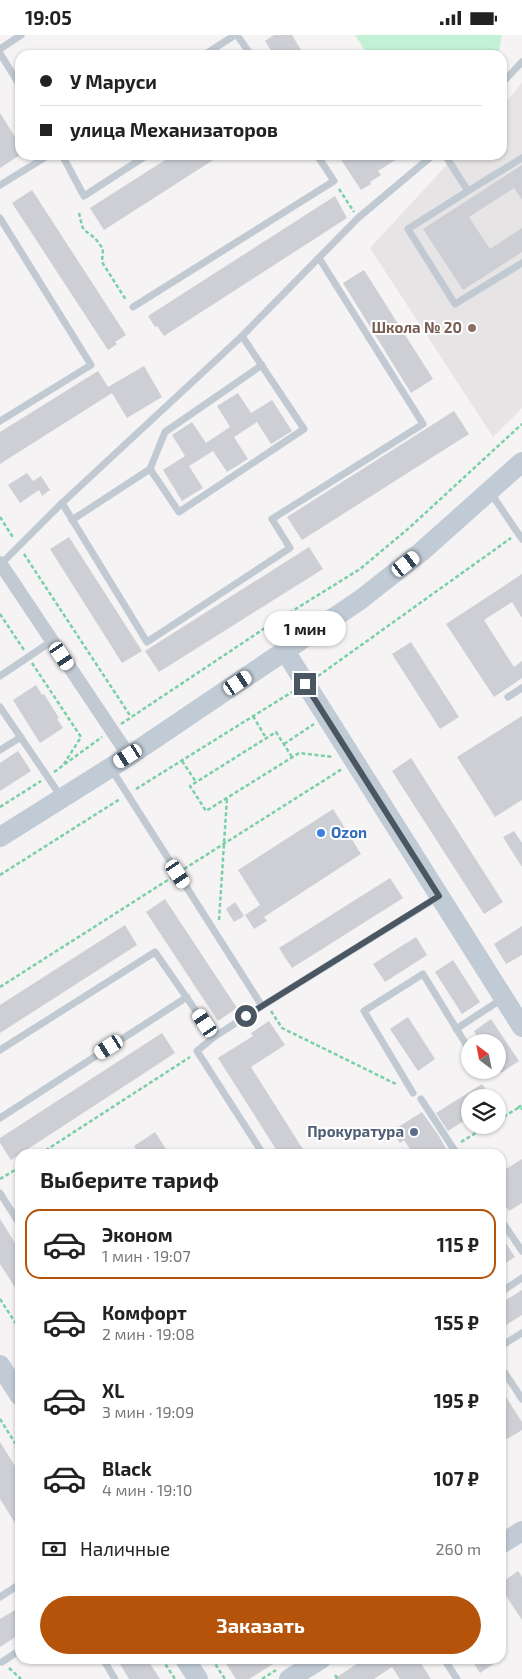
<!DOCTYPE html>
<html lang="ru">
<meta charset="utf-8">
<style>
:root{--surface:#fff;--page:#f6f6f6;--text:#222;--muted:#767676;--line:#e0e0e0;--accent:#b45309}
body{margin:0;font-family:"Exo 2",sans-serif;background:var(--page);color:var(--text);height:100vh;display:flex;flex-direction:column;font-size:19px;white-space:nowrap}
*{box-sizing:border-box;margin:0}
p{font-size:16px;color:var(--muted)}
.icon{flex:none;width:28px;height:28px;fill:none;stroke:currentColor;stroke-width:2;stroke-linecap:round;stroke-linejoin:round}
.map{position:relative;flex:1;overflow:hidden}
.panel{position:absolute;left:15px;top:1114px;width:491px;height:515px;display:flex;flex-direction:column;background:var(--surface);border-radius:15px;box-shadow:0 1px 4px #0004}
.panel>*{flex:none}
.banner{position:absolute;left:15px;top:15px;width:492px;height:110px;border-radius:15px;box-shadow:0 1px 4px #0004;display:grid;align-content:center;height:110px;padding:0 25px;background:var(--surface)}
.needle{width:32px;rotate:328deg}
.controls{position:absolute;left:461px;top:999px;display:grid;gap:10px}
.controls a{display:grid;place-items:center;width:45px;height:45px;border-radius:50%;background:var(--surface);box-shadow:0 1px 4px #0004;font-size:25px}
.end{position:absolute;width:22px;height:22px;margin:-11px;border:6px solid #4a5661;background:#fff;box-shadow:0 0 0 2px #fff}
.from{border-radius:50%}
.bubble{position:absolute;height:35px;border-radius:18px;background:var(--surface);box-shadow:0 1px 4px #0004;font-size:16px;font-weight:700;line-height:35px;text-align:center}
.car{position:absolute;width:15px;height:30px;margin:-15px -8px;border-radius:6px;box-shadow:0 0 4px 1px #0007;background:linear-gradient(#fff 24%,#345 0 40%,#fff 0 76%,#345 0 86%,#fff 0)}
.banner b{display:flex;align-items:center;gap:18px;height:48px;font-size:19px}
.banner b+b{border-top:1px solid var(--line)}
.banner i{width:12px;height:12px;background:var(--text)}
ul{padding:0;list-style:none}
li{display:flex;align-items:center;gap:15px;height:70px;margin:0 10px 8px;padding:0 15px;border:2px solid transparent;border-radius:15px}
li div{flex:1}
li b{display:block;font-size:19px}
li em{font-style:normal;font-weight:700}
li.selected{border-color:var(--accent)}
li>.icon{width:45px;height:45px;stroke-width:1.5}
h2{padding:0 25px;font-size:22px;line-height:60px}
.pay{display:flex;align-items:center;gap:12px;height:55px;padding:0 25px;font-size:19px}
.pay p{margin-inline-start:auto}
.button{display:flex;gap:10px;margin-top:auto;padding:10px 25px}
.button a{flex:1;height:58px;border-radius:30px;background:var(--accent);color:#fff;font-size:20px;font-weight:700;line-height:58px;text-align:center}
.status{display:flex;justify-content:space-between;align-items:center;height:35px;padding:0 25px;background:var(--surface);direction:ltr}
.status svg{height:14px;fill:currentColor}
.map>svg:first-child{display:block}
.education{fill:#e6e4e5}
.green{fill:#c3f1d5}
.building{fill:#cdcfd5}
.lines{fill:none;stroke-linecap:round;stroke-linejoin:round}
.path{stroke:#7ad0a6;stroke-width:2.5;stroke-dasharray:4 2.5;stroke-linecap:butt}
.lane{stroke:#c1cad2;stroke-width:7}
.street{stroke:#c1cad2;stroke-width:14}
.secondary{stroke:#c1cbd6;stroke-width:20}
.route{stroke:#4a5661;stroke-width:6}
.education-dot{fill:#8d6e63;stroke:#fff;stroke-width:2}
.shop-dot{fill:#3f7fe0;stroke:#fff;stroke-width:2}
.service-dot{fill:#5c6f8a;stroke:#fff;stroke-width:2}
.labels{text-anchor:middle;stroke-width:4;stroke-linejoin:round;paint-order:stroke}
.education-label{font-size:15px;font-weight:bold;fill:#785e54;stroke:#fff;text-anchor:end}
.shop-label{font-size:15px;font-weight:bold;fill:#366cbe;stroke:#fff;text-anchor:start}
.service-label{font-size:15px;font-weight:bold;fill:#4e5e75;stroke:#fff;text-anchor:end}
</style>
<div class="status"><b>19:05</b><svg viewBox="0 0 49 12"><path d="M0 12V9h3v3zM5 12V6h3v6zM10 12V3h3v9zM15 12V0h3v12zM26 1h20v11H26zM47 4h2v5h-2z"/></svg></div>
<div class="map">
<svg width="522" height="1644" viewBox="0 0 522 1644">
<rect width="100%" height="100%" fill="#f5f3f3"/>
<!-- education -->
<path class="education" d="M522,48v325l-29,29 -123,-189 86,-93h46l1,-50z"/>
<!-- green -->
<path class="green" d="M355,0h147l-3,15 -3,5h-128z"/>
<!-- building -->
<g class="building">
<path d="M274,0h18l12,20h-30l-9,-14z"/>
<path d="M0,78l20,32v10l-20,13z"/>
<path d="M173,120h48l-117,75 -14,-22z"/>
<path d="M338,120h65l-25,16 3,4 -11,7 1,2 -10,6z"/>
<path d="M522,130v35l-8,-12 -45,29 21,32 32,-21v24l-59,38 -40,-61z"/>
<path d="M32,155l94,145 -11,7 2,2 -9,6 -96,-147z"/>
<path d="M335,161l12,22 -183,118 -7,-10 -2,1 -7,-11z"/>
<path d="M364,235l69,109 -22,14 -68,-110z"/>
<path d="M144,331l18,31 -35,21 -15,-25 -112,71v-32l98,-61 10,16z"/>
<path d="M238,358l13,20 21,-13 20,31 -21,13 -14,-22 -23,15 14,22 -21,13 -14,-21 -24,15 14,22 -21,13 -19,-31 22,-14 -13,-21 20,-13 14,21 24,-16 -13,-21z"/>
<path d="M454,376l15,23 -167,106 -15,-23z"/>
<path d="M27,438l6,8 8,-5 9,14 -8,6 -3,-6 -19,13 -12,-18z"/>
<path d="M69,502l73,114 -20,12 -72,-114z"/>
<path d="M309,512l14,22 -164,103 -14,-21z"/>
<path d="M522,539v44l-10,-16 -28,18 30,47 8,-6v17l-28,19 -48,-73z"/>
<path d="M411,607l48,75 -19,12 -48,-75z"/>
<path d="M36,650l6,10 2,-1 15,24 -2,1 6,9 -23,15 -27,-43z"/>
<path d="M522,681v84l-27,17 -38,-60z"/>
<path d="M18,716l13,20 -31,20v-28z"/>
<path d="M411,723l92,144 -19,12 -92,-143z"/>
<path d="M333,774l28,45 -97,63 3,4 -13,8 -9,-14 15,-10 -22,-35z"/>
<path d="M514,796l8,12v24l-19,-30z"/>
<path d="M390,843l13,20 -111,70 -13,-20z"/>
<path d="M165,864l72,109 -19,13 -72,-109z"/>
<path d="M235,867l9,14 -10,6 -8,-13z"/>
<path d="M125,890l12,20 -137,88v-28z"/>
<path d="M522,891v29l-16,9 -12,-20z"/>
<path d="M416,902l11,18 -42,27 -12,-18z"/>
<path d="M453,925l27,42 -18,12 -27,-42z"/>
<path d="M408,982l27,42 -17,12 -28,-42z"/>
<path d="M491,984l28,42 -18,12 -3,-6v-24h-17l-7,-12z"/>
<path d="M269,986l16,24 -34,22 55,87h-27l-61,-96 35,-22 -2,-3z"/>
<path d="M162,998l13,20 -164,107 -11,-17v-5z"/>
<path d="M482,1049l9,13h-21v20l-22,14 -12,-18z"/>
<path d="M422,1077l17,24 10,18h-36l-9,-14 -4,3 -8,-12z"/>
<path d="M155,1097l14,22h-30l-5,-8z"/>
<path d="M522,1124v44l-13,8 -8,-11v-28z"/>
<path d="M0,1184l20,32v44l-20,-31z"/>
<path d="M501,1201l14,21 -14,9z"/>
<path d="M522,1255v25l-21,13v-25z"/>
<path d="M501,1354l21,33v8l-15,9 -6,-9z"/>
<path d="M0,1407l20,32v57l-20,-32z"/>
<path d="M518,1536l4,6v43l-21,-32v-5z"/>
<path d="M20,1572v27l-20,13v-28z"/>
<path d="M117,1624h30l13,20h-31z"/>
<path d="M223,1624h58l-32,20h-13z"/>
<path d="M364,1624h54l13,20h-31l-8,-12 -18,12h-40z"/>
<path d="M471,1624h30l-21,14z"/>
</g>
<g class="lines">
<!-- path -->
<g class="path">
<path d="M339,154l15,23"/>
<path d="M79,178l3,13 2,4 11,8 8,11 -1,13 24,38"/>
<path d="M0,482l14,22"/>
<path d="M24,519l107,163"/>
<path d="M0,579l24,36"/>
<path d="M32,628l49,74 -17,27"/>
<path d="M318,641l193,-138"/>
<path d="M253,681l13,22"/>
<path d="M121,689l144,-96 95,-59 49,-41 113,-104"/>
<path d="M284,709l30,-20"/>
<path d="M292,722l-16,-25 -86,54 16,25 93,-58 34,4"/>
<path d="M182,726l14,21"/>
<path d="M54,737l48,-35"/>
<path d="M136,754l156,-97"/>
<path d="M0,772l41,-26"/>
<path d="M184,834l158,-100"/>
<path d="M0,840l120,-76"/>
<path d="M219,885l8,-122"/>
<path d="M0,952l171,-109"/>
<path d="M271,976l11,17 116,57"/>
<path d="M518,1073l4,-3"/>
<path d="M498,1085l20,-12 4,1"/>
<path d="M461,1107l28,-17"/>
<path d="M40,1119l150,-97"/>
<path d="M0,1144l20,-12"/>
<path d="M0,1264l20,31"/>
<path d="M0,1384l20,32"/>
<path d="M162,1624l13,20"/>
<path d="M212,1624l13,20"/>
<path d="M336,1627l6,-3"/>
<path d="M9,1633l12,11"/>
<path d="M335,1640l3,4"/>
<path d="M262,1644l14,-9"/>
</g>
<!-- lane -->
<g class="lane">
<path d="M237,0l14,20"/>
<path d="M0,14l21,-14"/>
<path d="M0,18l20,33"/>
<path d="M204,20l31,-20"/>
<path d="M502,48l20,-21"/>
<path d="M62,120l22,41 63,-41"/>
<path d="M445,120l23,36 54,-33"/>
<path d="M0,150l49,-30"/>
<path d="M468,156l-60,38 47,75 67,-41"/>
<path d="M0,183l91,147 -91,56"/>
<path d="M133,272l201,-126 -17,-26"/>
<path d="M150,434l15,-37 97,-67"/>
<path d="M490,457l32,47"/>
<path d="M62,468l85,139 143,-94 -18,-29 151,-95 -104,-166"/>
<path d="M72,485l78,-51 29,43 125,-83 -62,-93"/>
<path d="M1,529l61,-61 180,-167 116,-118 75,-63"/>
<path d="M0,641l52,-35"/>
<path d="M508,662l14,-9"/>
<path d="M0,672l62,91"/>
<path d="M0,715l21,-13"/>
<path d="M112,735l150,236 176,-109"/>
<path d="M456,994l46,-30"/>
<path d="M214,1002l-17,14 66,103"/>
<path d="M0,1015l155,-98 59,85 48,-31"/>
<path d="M482,1035l1,2"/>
<path d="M413,1058l-49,-82 59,-37 47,77"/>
<path d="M421,1064l36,55"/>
<path d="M0,1083l187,-121"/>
<path d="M0,1158l20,32"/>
<path d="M501,1185l21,31"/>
<path d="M501,1257l21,-14"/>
<path d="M501,1311l21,-13"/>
<path d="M501,1335l4,3 17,26"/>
<path d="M0,1562l20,-13"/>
<path d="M103,1624l12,20"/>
<path d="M444,1624l13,20"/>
<path d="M2,1627l18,-12"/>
</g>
<!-- street -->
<path class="street" d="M0,528l129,193"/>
<!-- secondary -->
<g class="secondary">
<path d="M285,616l237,376"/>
<path d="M0,802l129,-81 231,-156 61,-48 101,-90"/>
<path d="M0,1330l20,31"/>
<path d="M501,1509l21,-13"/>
<path d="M185,1624l13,20"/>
<path d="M289,1644l32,-20"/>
</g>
</g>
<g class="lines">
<!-- route -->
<path class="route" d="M246,981l193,-120 -134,-212"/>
</g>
<!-- markers -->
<circle class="education-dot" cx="472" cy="293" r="5"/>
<circle class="shop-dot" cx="321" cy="798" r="5"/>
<circle class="service-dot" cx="414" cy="1097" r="5"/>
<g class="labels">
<!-- education labels -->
<g class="education-label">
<text x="462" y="298">Школа № 20</text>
</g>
<!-- shop labels -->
<g class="shop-label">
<text x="331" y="803">Ozon</text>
</g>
<!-- service labels -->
<g class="service-label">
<text x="404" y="1102">Прокуратура</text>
</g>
</g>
</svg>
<div class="controls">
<a><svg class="needle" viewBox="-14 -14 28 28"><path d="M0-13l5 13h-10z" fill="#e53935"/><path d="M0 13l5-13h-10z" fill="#767676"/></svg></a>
<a><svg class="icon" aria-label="layers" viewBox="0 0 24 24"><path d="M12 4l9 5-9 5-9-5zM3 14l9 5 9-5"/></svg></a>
</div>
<i class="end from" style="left:246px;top:981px"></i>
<i class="end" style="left:305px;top:649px"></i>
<div class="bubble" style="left:264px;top:576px;width:82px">1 мин</div>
<i class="car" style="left:406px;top:529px;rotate:52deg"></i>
<i class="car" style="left:62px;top:621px;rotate:146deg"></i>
<i class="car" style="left:238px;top:648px;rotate:56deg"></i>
<i class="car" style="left:128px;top:721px;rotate:238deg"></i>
<i class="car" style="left:178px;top:839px;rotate:147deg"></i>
<i class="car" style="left:205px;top:988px;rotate:326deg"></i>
<i class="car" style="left:109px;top:1012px;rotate:237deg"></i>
<div class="banner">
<b><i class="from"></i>У Маруси</b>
<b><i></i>улица Механизаторов</b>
</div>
<section class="panel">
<h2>Выберите тариф</h2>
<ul>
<li class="selected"><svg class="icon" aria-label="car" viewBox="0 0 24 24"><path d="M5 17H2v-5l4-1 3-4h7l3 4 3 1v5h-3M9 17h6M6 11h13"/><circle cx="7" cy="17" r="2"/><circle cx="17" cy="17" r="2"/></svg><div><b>Эконом</b><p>1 мин · 19:07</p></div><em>115 ₽</em></li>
<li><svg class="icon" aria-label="car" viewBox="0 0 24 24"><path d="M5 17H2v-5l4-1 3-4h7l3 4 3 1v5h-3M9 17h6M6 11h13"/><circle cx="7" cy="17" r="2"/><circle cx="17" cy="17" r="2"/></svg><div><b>Комфорт</b><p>2 мин · 19:08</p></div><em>155 ₽</em></li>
<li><svg class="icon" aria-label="car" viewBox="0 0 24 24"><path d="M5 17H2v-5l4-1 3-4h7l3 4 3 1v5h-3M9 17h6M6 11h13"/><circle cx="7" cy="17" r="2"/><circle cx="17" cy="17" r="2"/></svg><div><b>XL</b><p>3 мин · 19:09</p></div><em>195 ₽</em></li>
<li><svg class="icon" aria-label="car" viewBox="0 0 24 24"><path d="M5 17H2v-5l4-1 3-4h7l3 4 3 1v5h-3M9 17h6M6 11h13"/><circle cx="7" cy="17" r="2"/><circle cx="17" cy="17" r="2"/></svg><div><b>Black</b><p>4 мин · 19:10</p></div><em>107 ₽</em></li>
</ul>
<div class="pay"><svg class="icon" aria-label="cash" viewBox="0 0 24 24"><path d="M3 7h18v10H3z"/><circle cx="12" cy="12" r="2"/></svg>Наличные<p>260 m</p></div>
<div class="button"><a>Заказать</a></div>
</section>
</div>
